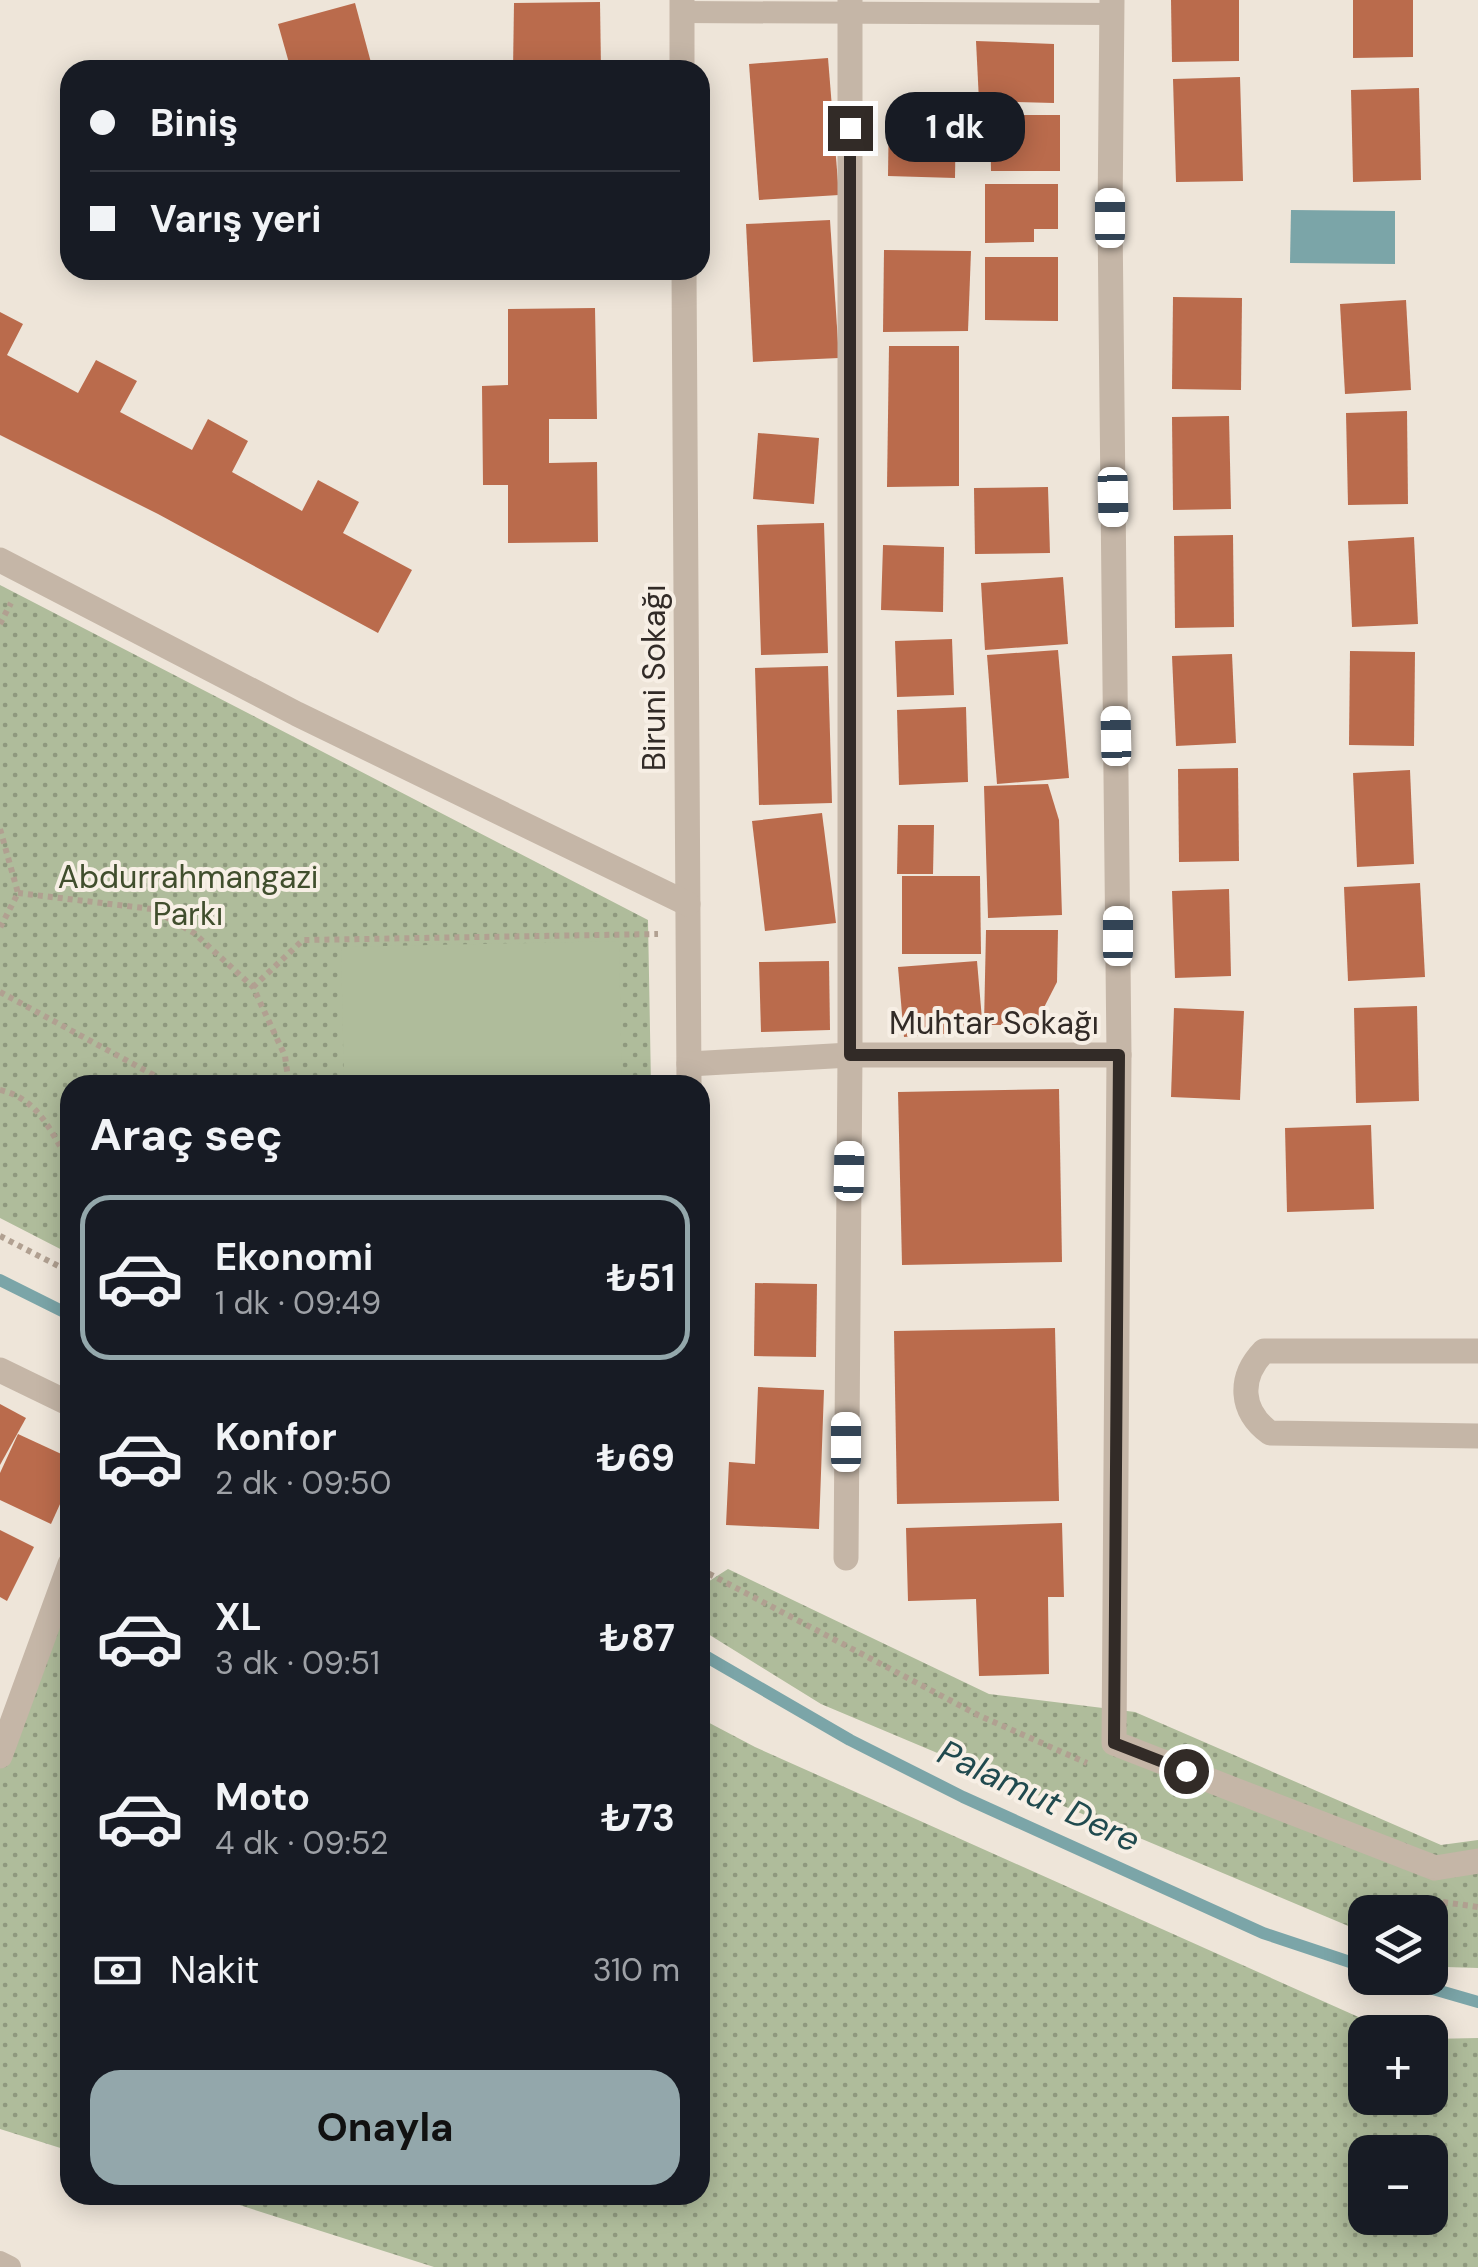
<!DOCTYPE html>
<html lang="tr">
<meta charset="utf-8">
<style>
:root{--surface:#171b24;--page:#20242c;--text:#f1f3f6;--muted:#9ea1a6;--line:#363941;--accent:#93a7ab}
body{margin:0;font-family:"DM Sans",sans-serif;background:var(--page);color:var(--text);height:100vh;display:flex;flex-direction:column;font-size:38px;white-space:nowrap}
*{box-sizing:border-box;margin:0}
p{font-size:32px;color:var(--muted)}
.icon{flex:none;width:55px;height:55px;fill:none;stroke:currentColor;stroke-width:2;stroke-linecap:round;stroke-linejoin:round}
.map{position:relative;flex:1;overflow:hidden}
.details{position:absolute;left:60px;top:1075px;width:650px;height:1130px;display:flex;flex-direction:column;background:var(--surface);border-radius:30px;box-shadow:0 5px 25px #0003}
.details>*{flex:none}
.banner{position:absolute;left:60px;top:60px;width:650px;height:220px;border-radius:30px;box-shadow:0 5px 25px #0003;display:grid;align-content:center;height:220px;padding:0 30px;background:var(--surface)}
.controls{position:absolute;left:1348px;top:1895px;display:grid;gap:20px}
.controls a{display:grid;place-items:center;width:100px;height:100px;border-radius:20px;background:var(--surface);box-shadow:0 5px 25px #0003;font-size:50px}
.end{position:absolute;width:45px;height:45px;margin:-22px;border:12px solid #322b27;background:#fff;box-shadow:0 0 0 5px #fff}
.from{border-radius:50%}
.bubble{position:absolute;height:70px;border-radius:30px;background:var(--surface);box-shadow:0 5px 25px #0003;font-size:32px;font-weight:700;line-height:70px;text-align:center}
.car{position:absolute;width:30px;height:60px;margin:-30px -15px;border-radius:12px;box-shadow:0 0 8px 2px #0007;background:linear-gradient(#fff 24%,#345 0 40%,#fff 0 76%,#345 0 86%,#fff 0)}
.banner b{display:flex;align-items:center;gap:35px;height:95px;font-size:38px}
.banner b+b{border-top:2px solid var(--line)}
.banner i{width:25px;height:25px;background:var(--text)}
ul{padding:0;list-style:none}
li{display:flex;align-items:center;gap:30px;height:165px;margin:0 20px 15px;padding:0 10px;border:5px solid transparent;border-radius:30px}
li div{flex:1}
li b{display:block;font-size:38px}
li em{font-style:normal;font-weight:700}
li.selected{border-color:var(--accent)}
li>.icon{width:90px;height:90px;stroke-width:1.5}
h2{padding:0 30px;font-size:45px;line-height:120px}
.pay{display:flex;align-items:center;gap:25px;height:110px;padding:0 30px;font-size:38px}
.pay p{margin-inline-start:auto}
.cta{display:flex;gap:20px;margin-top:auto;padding:20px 30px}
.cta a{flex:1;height:115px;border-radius:30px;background:var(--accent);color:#111;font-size:40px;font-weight:700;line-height:115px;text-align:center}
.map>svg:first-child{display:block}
.grass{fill:url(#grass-dots);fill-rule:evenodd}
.pitch{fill:#afbc9b}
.water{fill:#7ba5a8}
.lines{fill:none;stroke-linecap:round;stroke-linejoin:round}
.stream{stroke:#7ba5a8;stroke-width:12}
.building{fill:#ba6b4c}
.path{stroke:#b1a091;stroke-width:6;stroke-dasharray:5 5;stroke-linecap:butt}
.lane{stroke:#c5b6a7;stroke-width:22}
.street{stroke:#c5b6a7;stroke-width:25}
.route{stroke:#322b27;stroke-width:12}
.labels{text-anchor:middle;stroke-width:8;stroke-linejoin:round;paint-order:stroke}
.street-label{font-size:32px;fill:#322b27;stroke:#f7efe5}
.park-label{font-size:32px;fill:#404e2d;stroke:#f7efe5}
.water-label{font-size:35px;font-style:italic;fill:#204a4f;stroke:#f7efe5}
</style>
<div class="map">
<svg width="1478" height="2267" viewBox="0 0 1478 2267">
<defs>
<pattern id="grass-dots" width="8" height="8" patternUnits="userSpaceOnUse" patternTransform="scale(2.5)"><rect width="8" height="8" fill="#afbc9b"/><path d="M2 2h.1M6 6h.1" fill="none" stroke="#8f997e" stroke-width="1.8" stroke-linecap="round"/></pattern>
</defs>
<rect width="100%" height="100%" fill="#eee5d9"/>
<!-- grass -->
<g class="grass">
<path d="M0,585l648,335 3,165h-581v169l-70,-36z"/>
<path d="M728,1569l261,125 146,18 306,133 37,-5v128l-32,-1 -16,-7v-48h-65v21l-544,-229 -121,-75v-42z"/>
<path d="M70,1575v576l-70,-22v-403z"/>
<path d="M700,1718l55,29 637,285h-27v66h65v-59l48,-1v229h-1044l-226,-72h492zM1430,2152v66h-65v-66z"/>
</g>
<!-- pitch -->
<path class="pitch" d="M619,941l3,144h-278l-3,-138z"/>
<!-- water -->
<path class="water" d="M1291,210l104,1v53l-105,-1z"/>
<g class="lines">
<!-- stream -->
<g class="stream">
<path d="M0,1280l70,35"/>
<path d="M700,1653l150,87 113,57 300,136 102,34"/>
<path d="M1395,1978l83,24"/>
</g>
</g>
<!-- building -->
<g class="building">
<path d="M1171,0h68v61l-67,1z"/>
<path d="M1353,0h60v57l-60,1z"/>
<path d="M600,2l1,68h-88l1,-67z"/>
<path d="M355,3l18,67h-82l-13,-46z"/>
<path d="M976,41l78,3v59l-75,-2z"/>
<path d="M828,58l11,137 -80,5 -10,-136z"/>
<path d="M1240,77l3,104 -67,1 -3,-103z"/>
<path d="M1419,88l2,92 -68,2 -2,-92z"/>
<path d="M889,107l67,1 -1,70 -67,-2z"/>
<path d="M990,115h70v56h-69z"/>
<path d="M985,184h73v45h-24v13l-49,1z"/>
<path d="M830,220l9,138 -86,4 -7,-138z"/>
<path d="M884,250l87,1 -3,80 -85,1z"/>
<path d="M985,257h73v64l-73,-1z"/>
<path d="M1173,297l69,1 -1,92 -69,-1z"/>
<path d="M1406,300l5,90 -66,4 -5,-90z"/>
<path d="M595,308l2,111h-48v44l48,-1 1,80 -90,1v-58h-25l-1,-99 26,-1v-76z"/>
<path d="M0,312l23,12 -16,31 71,38 18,-33 41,21 -17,31 72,38 16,-31 40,22 -16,31 70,39 16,-31 41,22 -16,31 69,37 -34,63 -220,-119 -158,-79z"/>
<path d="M889,346h70v140l-72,1z"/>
<path d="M1407,411l1,93 -60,1 -2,-92z"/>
<path d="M1229,416l2,93 -58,1 -1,-93z"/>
<path d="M758,433l61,5 -5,66 -61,-5z"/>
<path d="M1048,487l2,66 -75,1 -1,-66z"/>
<path d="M824,523l4,130 -67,2 -4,-130z"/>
<path d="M1233,535l1,92 -59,1 -1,-92z"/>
<path d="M1414,537l4,87 -66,3 -4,-86z"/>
<path d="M883,545l61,2 -1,65 -62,-2z"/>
<path d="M1063,577l5,67 -83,6 -4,-67z"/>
<path d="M952,639l2,56 -57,2 -2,-56z"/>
<path d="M1058,650l11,128 -72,6 -10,-129z"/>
<path d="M1350,651l65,1 -1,94 -65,-1z"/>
<path d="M1232,654l4,89 -60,3 -4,-90z"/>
<path d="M828,666l4,137 -73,2 -4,-137z"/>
<path d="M966,707l2,75 -69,3 -2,-75z"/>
<path d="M1238,768l1,93 -60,1 -1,-93z"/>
<path d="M1410,770l4,94 -57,3 -4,-94z"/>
<path d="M1048,784l11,36 3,95 -74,3 -4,-132z"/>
<path d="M822,813l14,110 -71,8 -13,-110z"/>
<path d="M898,825h36l-1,49h-36z"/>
<path d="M902,876h78l1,78h-79z"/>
<path d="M1420,883l5,94 -77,4 -4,-94z"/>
<path d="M1229,889l2,87 -56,2 -3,-87z"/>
<path d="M986,930h72l-1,52 -22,43h-51z"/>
<path d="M829,961l1,69 -69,2 -2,-70z"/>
<path d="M977,961l6,70 -79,6 -6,-70z"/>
<path d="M1417,1006l2,95 -63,2 -2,-95z"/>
<path d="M1174,1008l70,3 -4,89 -69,-3z"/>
<path d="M1059,1089l3,173 -160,3 -4,-173z"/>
<path d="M1371,1125l3,84 -87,3 -2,-84z"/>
<path d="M755,1283l62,1 -1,73 -62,-1z"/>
<path d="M1055,1328l4,173 -162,3 -3,-173z"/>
<path d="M758,1387l66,3 -5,139 -93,-4 3,-63 26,2z"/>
<path d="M0,1404l26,14 -26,47z"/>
<path d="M18,1434l52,24v24l-19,42 -51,-24v-27z"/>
<path d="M1062,1523l2,74h-16l1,77 -70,2 -3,-77 -68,2 -2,-73z"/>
<path d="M0,1530l34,17 -27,54 -7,-4z"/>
</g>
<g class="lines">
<!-- path -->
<g class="path">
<path d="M0,624l11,-21"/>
<path d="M0,829l18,64 -18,35"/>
<path d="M18,893l134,16 42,24 59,54 32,69 4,29"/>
<path d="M253,987l50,-47 355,-6"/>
<path d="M0,992l172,93"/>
<path d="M0,1090c39,9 50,41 70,73"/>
<path d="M0,1236l70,36"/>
<path d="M700,1569l278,146 109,48"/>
<path d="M1443,1902l35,5"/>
</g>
<!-- lane -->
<g class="lane">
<path d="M682,12l430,2"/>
<path d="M0,2262l10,5"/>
</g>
<!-- street -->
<g class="street">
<path d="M682,0v70"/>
<path d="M1112,0l-2,218 9,837 -5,688 321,125 43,-7"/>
<path d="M684,270l5,815"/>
<path d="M0,560l297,154 391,190"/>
<path d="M689,1064l161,-9h269"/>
<path d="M1478,1351h-214c-26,27 -24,60 6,82l208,3"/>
<path d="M0,1370l70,34"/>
<path d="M846,1558l4,-503v-1055"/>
<path d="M0,1756l70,-192"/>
</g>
</g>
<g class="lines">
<!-- route -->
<path class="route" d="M850,128v927h269l-5,688 72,28"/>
</g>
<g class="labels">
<!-- street labels -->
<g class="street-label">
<text transform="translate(654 678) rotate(-90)" y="11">Biruni Sokağı</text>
<text x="994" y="1034">Muhtar Sokağı</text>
</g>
<!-- park labels -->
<g class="park-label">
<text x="188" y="888">Abdurrahmangazi<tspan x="188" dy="37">Parkı</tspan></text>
</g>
<!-- water labels -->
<g class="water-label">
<text transform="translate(1039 1796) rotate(25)" y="12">Palamut Dere</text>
</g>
</g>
</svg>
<div class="controls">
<a><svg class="icon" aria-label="layers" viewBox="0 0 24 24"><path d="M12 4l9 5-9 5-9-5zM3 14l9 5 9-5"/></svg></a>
<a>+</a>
<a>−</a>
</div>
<i class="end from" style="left:1186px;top:1771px"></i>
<i class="end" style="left:850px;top:128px"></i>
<div class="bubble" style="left:885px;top:92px;width:140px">1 dk</div>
<i class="car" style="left:1110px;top:218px;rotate:0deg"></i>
<i class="car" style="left:1113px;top:497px;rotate:179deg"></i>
<i class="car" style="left:1116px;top:736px;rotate:359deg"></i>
<i class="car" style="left:1118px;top:936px;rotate:0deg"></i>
<i class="car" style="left:849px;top:1171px;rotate:1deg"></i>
<i class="car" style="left:846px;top:1442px;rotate:0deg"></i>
<div class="banner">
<b><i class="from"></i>Biniş</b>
<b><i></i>Varış yeri</b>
</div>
<section class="details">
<h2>Araç seç</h2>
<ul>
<li class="selected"><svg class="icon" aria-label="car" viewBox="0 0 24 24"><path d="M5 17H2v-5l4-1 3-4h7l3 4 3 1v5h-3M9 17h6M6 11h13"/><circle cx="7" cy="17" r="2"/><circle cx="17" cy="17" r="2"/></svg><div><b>Ekonomi</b><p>1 dk · 09:49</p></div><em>₺51</em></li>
<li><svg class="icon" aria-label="car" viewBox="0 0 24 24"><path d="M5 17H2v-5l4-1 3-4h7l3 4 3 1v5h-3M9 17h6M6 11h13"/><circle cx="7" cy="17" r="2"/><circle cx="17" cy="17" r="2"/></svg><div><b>Konfor</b><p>2 dk · 09:50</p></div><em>₺69</em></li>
<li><svg class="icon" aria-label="car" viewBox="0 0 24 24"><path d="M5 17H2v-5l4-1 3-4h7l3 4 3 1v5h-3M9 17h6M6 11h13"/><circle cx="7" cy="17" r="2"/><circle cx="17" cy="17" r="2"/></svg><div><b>XL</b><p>3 dk · 09:51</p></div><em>₺87</em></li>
<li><svg class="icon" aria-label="car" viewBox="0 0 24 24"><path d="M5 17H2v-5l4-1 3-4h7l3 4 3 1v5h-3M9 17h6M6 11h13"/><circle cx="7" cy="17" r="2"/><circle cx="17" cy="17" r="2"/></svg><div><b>Moto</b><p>4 dk · 09:52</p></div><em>₺73</em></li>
</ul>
<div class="pay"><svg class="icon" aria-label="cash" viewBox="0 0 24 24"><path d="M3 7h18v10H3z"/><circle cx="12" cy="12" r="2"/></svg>Nakit<p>310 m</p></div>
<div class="cta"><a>Onayla</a></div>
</section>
</div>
